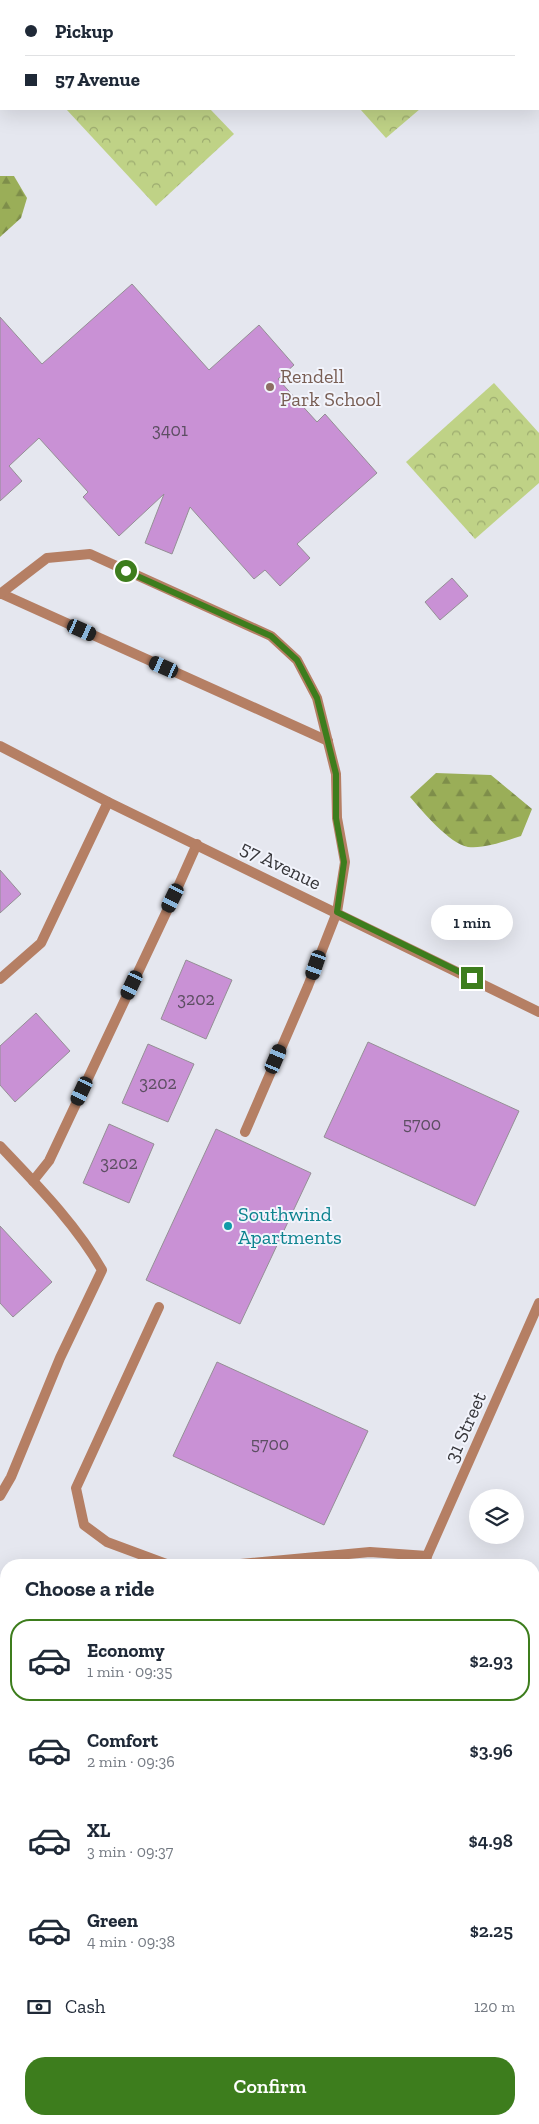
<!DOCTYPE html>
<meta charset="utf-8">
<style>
:root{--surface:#fff;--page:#f6f6f7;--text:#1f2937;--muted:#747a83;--line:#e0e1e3;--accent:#3d7d1d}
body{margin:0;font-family:"Zilla Slab",serif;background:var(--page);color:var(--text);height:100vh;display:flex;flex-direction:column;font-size:19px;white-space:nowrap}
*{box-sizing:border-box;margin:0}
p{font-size:16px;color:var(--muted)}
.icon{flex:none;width:28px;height:28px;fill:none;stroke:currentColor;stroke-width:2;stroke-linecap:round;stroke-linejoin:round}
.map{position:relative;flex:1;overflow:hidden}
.drawer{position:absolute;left:0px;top:1559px;width:540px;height:566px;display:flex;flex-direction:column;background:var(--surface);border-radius:20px 20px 0 0;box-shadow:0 5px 20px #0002}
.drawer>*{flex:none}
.guide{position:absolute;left:0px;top:0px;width:540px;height:110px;box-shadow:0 5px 20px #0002;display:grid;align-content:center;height:110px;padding:0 25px;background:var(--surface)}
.tools{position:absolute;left:469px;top:1489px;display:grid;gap:10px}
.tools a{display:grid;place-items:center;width:55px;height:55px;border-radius:50%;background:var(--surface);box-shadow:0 5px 20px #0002;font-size:25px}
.end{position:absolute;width:22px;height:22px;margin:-11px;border:6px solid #3d7d1d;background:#fff;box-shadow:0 0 0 2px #fff}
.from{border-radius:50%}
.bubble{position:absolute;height:35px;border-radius:18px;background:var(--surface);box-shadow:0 5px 20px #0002;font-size:16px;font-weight:600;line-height:35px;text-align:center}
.car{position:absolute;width:15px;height:30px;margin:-15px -8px;border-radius:6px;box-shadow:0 0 4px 1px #0007;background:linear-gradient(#222 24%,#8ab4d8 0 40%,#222 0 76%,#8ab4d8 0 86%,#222 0)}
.guide b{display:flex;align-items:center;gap:18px;height:48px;font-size:19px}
.guide b+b{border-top:1px solid var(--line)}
.guide i{width:12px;height:12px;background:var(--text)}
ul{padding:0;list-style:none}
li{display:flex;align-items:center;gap:15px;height:82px;margin:0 10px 8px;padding:0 15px;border:2px solid transparent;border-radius:20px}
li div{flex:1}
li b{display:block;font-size:19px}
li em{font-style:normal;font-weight:600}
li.on{border-color:var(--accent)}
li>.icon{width:45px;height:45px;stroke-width:1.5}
h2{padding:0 25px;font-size:22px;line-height:60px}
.pay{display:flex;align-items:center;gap:12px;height:55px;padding:0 25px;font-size:19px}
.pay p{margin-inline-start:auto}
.cta{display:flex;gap:10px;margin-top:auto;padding:10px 25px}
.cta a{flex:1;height:58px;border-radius:20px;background:var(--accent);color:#fff;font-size:20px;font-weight:600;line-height:58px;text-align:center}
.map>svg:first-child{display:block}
.forest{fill:url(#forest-firs)}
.park{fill:url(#park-crowns)}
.building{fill:#c991d5;stroke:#948f95}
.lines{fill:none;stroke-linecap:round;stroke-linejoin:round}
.service{stroke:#b57f64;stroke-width:10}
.minor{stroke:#b57f64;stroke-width:10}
.tertiary{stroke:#b57f64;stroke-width:10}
.route{stroke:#3d7d1d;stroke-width:6}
.education-dot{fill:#8d6e63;stroke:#f2f4fc;stroke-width:2}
.culture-dot{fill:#0f9aa8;stroke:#f2f4fc;stroke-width:2}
.labels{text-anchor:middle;stroke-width:4;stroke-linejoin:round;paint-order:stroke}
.number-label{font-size:18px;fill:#5c4e62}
.education-label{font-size:20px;fill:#785e54;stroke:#f2f4fc;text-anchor:start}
.street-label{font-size:20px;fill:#37373b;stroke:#f2f4fc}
.culture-label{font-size:20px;fill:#0d838f;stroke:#f2f4fc;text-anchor:start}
</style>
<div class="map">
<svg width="539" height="2124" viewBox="0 0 539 2124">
<defs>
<pattern id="forest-firs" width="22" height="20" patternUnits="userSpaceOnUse" patternTransform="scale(1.25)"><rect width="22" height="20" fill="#9aae58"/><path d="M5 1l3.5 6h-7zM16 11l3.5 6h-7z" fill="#7e8e4a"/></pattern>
<pattern id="park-crowns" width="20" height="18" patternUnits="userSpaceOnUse" patternTransform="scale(1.25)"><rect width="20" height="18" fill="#bfd286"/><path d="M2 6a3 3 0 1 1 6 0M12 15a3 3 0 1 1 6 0" fill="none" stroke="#9cab6f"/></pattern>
</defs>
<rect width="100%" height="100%" fill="#e5e7ef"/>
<!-- forest -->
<g class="forest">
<path d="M0,176h14l13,22 -6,20 -21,19z"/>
<path d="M436,773l55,2 41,34 -11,27c-16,5 -37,13 -53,11 -18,-3 -46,-36 -58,-50z"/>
</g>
<!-- park -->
<g class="park">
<path d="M66,109h144l24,25 -78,72z"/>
<path d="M360,109h60l-34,29z"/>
<path d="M494,383l45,50v50l-64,56 -69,-77z"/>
</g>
<!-- building -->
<g class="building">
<path d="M132,284l77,86 50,-45 35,40 -16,14 39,43 8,-8 52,59 -80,71 13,14 -30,28 -15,-16 -11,9 -64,-72 -18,47 -27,-11 19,-49 -45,42 -36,-39 5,-5 -49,-54 -30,28 13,15 -22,20v-184l42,47z"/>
<path d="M452,578l16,18 -28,24 -15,-18z"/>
<path d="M0,870l21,24 -21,19z"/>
<path d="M186,960l46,20 -26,59 -45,-20z"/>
<path d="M36,1013l34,38 -55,51 -15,-17v-39z"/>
<path d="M368,1042l151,69 -44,95 -151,-69z"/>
<path d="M148,1044l46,20 -26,58 -46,-19z"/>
<path d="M109,1124l45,20 -25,59 -46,-20z"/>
<path d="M216,1129l95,44 -71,151 -94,-44z"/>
<path d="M0,1226l52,56 -39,35 -13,-14z"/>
<path d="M217,1362l151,69 -44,94 -151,-69z"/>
<path d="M539,1666v108l-5,-15v-91z"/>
<path d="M5,1685l1,83 -6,1v-83z"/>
<path d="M6,1934v83l-6,1v-59h3l-3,-24z"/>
<path d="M469,2119h56l4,5h-57z"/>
</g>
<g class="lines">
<!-- service -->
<g class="service">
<path d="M0,593l328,148"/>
<path d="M0,594l47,-36 43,-4 181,82 26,24 20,38 19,76 1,44 8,44 -8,50 -29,74 -63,146"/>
<path d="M0,979l41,-36 67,-141"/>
<path d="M0,1146c36,38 76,78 102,124l-42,88 -49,119 -11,19"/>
<path d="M33,1181l16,-20 124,-263 24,-54"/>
<path d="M159,1307l-83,181 8,37 23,17 62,23"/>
<path d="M230,1565l140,-13 57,4"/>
</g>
<!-- minor -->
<path class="minor" d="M0,1860h6"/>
<!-- tertiary -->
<g class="tertiary">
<path d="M0,746l108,56 431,210"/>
<path d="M425,1565l2,-9 112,-253"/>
<path d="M534,1992l5,6"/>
</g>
</g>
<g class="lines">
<!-- route -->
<path class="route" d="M126,571l145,65 26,24 20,38 19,76v44l8,44 -7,50 135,66"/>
</g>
<!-- markers -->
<circle class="education-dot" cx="270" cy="387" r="5"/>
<circle class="culture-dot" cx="228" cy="1226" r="5"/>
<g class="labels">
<!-- number labels -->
<g class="number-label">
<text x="170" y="436">3401</text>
<text x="196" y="1005">3202</text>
<text x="158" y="1089">3202</text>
<text x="422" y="1130">5700</text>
<text x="119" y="1169">3202</text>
<text x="270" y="1450">5700</text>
</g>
<!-- education labels -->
<g class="education-label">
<text x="280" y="383">Rendell<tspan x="280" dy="23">Park School</tspan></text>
</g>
<!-- street labels -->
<g class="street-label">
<text transform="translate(281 865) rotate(26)" y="7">57 Avenue</text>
<text transform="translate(465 1427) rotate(-66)" y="7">31 Street</text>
</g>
<!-- culture labels -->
<g class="culture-label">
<text x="238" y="1221">Southwind<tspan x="238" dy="23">Apartments</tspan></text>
</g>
</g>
</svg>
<div class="tools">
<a><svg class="icon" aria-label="layers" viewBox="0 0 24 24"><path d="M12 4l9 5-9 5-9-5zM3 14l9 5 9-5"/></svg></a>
</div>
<i class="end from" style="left:126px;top:571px"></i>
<i class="end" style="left:472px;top:978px"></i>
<div class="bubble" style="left:431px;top:905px;width:82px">1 min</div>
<i class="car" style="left:82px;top:630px;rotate:114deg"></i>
<i class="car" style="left:164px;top:667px;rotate:294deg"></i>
<i class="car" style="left:173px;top:898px;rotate:206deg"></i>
<i class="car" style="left:316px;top:965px;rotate:199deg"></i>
<i class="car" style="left:132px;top:985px;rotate:205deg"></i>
<i class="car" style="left:276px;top:1059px;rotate:23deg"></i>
<i class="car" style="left:82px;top:1091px;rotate:205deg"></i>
<div class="guide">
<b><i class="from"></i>Pickup</b>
<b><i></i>57 Avenue</b>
</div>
<section class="drawer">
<h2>Choose a ride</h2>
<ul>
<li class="on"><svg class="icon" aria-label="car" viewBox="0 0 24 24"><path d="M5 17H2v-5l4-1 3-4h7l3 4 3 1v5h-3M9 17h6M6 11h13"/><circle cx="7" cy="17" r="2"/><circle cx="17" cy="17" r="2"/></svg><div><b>Economy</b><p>1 min · 09:35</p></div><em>$2.93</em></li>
<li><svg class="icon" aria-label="car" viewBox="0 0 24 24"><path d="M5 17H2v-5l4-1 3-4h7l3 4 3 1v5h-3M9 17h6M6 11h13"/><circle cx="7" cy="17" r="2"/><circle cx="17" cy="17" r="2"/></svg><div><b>Comfort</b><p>2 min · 09:36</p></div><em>$3.96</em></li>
<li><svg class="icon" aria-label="car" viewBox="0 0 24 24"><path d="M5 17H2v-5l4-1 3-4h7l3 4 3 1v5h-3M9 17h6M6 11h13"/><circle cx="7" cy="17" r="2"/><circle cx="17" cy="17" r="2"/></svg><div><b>XL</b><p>3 min · 09:37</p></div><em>$4.98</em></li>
<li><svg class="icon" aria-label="car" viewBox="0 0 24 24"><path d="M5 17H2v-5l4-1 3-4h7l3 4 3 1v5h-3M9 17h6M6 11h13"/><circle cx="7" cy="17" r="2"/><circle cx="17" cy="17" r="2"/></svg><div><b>Green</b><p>4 min · 09:38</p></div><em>$2.25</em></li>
</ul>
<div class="pay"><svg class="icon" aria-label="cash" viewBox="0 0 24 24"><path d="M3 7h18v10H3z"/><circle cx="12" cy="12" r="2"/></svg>Cash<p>120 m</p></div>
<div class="cta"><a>Confirm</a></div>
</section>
</div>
